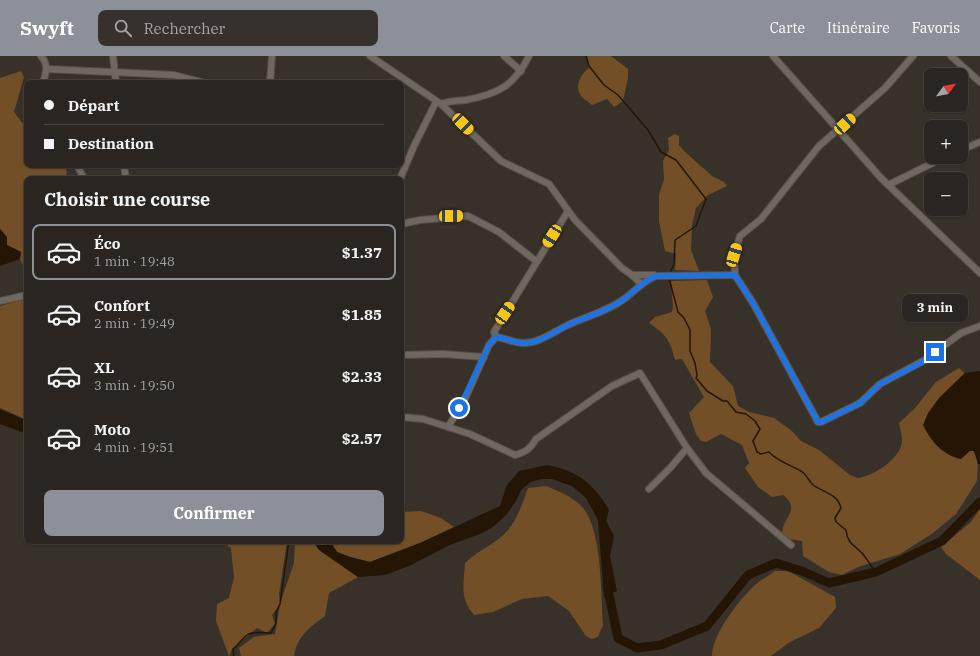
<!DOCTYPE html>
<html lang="fr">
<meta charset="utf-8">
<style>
:root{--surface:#2a2520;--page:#36312d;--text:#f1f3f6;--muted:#a5a5a5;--line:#46423e;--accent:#8c9099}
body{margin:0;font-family:"IBM Plex Serif",serif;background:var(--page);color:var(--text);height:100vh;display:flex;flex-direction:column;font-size:15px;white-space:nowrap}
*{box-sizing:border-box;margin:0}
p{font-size:13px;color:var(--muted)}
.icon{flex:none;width:22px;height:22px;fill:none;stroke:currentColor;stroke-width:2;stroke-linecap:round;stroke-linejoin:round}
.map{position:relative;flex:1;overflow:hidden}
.drawer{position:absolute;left:24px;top:120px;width:380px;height:368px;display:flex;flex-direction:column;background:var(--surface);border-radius:8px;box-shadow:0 1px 3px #0004,0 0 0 1px var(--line)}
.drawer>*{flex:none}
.hud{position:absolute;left:24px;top:24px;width:380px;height:88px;border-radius:8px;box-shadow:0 1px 3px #0004,0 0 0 1px var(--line);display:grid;align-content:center;height:88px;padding:0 20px;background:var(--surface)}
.needle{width:26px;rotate:58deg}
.fabs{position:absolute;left:924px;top:12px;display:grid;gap:8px}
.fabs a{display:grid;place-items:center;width:44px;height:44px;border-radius:8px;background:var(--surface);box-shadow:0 1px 3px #0004,0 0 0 1px var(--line);font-size:20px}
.end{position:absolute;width:18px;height:18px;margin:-9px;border:5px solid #1a73e8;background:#fff;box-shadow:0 0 0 2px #fff}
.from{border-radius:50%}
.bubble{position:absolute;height:28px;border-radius:8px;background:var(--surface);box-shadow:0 1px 3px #0004,0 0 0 1px var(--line);font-size:13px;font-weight:700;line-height:28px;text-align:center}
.car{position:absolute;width:12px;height:24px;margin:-12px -6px;border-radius:5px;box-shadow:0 0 3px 1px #0007;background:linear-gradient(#f5c518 24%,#345 0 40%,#f5c518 0 76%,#345 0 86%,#f5c518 0)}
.hud b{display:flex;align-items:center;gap:14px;height:38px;font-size:15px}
.hud b+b{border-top:1px solid var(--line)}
.hud i{width:10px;height:10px;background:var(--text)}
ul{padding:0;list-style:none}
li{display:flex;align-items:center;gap:12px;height:56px;margin:0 8px 6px;padding:0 12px;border:2px solid transparent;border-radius:8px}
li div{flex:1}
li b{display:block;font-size:15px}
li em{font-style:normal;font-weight:700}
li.on{border-color:var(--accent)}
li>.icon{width:36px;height:36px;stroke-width:1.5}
h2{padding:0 20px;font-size:18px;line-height:48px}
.cta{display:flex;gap:8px;margin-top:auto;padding:8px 20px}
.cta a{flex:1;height:46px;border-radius:8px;background:var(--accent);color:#fff;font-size:16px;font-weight:700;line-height:46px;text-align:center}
header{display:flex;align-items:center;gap:24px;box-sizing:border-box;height:56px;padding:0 20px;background:var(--accent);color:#fff}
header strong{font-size:19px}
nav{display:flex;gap:22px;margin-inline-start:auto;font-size:14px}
.search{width:280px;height:36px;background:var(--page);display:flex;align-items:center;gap:10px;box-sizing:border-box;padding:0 14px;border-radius:8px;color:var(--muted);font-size:15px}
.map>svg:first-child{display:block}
.green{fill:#734f27}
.water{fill:#241504}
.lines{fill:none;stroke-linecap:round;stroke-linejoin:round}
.stream{stroke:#241504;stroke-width:1.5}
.river{stroke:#241504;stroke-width:9}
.minor-casing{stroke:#56504a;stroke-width:8}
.minor{stroke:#706860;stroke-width:6}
.route{stroke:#1a73e8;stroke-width:5}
</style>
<header>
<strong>Swyft</strong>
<div class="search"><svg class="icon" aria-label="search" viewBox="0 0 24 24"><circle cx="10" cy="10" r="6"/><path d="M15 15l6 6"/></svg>Rechercher</div>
<nav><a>Carte</a><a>Itinéraire</a><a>Favoris</a></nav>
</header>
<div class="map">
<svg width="980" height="600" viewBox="0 0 980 600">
<rect width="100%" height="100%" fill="#38312a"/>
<!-- green -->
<g class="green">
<path d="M587,0h24l17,13v9l-5,23 -9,6 -7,-8 -15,6c-3,-3 -9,-6 -11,-9 -7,-11 0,-22 9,-29z"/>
<path d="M21,15l3,6 -10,35 13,17v36h39l1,14h-40v94l-7,-14 1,-7 -14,-7v-8l-7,-8v-151z"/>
<path d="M675,78l4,2v9l5,6 28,25 12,6 3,4 -19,9 -12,13 -4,17 -1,25 8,21 -24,-1 1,-16 -11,-3 -6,-30v-26l5,-16 -1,-18 6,-11 -1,-12z"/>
<path d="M707,224l6,17 -8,14 6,18 -1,33 23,24 5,20 11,6 25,6 18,13 9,10 18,9 31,25 8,3c16,-2 45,-21 44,-39 0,-5 -2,-11 -3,-16l16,-15 21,-26 23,-14 6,5 -26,25 31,53h5l3,13 -1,17 -21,33 -23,19 -33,21 -42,13 -16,8 -13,-3 -26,-16 -1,-15 -13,-2 -7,-5c0,-17 20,-24 1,-39l-11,2 -14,-10 -13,-19 4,-5 -7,-18 -21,-11 -15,8 -5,-1 -5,-7 -7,-21 15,-16 -22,-38 -7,1c-5,-20 -9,-26 -26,-37l6,-6 17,-5 1,-4 -2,-27z"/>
<path d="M27,242v122l-27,-12v-102z"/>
<path d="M546,430c12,5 28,11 37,22 19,22 18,87 20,117l-5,12 -6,2 -6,-3 -17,-25 -21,-15 -26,3 -29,13 -19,3c-15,-17 -10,-32 -9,-52 11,-11 24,-16 36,-26 14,-11 21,-32 27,-49z"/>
<path d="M980,453v71l-34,-26 -5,-7 30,-25z"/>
<path d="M421,455l20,7 13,9 -34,16 -50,19 -20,-5 -13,-5 -7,-11h71v-29z"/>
<path d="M221,485h66l-8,53 1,10 14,-41 1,-22h18l6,9 39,27 -29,16 -4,23c-16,12 -27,19 -31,40h-53l-2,-8 15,-11 21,-3 5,-29 -8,10 3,9 -8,9 -10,-5 -25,21 -3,7 -13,-35 1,-17 12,-6 5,-21 -3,-29z"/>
<path d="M775,515h13l47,26 1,11 -17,20 -29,14 -19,14h-59c0,-22 27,-56 43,-71 5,-5 14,-9 20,-14z"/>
</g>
<!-- water -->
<g class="water">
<path d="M0,173l7,8v8l14,7 -1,7 -20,7z"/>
<path d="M980,315v93h-2l-4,-13h-4l-9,8c-19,-4 -30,-18 -38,-34l5,-12 11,-15 26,-25z"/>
<path d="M0,353l27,12v13l-27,-10z"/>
<path d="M547,409c31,6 46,18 62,45l-3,11 8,15 -4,20 7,35 -13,6 -6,-77 -12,-22 -14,-12 -20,-7h-11l-10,3 -10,8 -5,11 -10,14 -13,12 -13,7 -30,11 -39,20 -26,10 -27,2 -39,-27 -6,-9h17l7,11 13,5 20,5 50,-19 80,-37 7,-21 12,-14z"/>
</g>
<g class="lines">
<!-- stream -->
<g class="stream">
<path d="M586,0l3,10 15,19 14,10 30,35 13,22 15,8 30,39 -10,27 -21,14 -1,24 -4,9"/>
<path d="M669,222l9,34 6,6 6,12v21l5,12 2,12 -1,3 11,13 16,10h4l9,11 10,2 9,7 5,8 -7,12 4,11 4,2 8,-2c8,9 21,13 32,19 6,4 8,10 12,14 10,7 25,9 28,23l-6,10 1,4 10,8c1,13 8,15 16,23 5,6 9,13 14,19"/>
<path d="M234,600l-1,-7c6,-4 8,-10 14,-14 5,-4 17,-2 24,-2l5,-10v-11l4,-8 9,-63"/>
</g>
<!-- river -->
<path class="river" d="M607,529l11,53 19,10 24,-3 46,-19 41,-51 28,-12 26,8 27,12 47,-11 66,-31 38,-39"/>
<!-- minor casing -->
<g class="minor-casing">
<g id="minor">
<path d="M41,0c8,9 5,16 2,27"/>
<path d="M113,0l3,27"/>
<path d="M370,0l71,48c8,-3 16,-3 25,-4 32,-6 48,-14 63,-44"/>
<path d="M504,0l17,15"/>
<path d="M773,0l108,122 99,95"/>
<path d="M951,0l29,26"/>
<path d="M47,13l127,6 31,8"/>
<path d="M270,27l2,-27"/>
<path d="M441,48l60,57 48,23 26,36 47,48 10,7 9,9"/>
<path d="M961,94l19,-8"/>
<path d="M77,109l7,14"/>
<path d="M124,109l2,14"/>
<path d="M400,123l14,-33 22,-44"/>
<path d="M888,129l57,-28"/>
<path d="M401,168l19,-4 48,-4 31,16 37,29"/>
<path d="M632,219h22"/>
<path d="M735,219l18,28 65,119h3l39,-19 20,-19 45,-24 36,-27 19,-7"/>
<path d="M0,245l27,-6"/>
<path d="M496,281l-2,-5 74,-121"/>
<path d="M401,299l42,-1 41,3"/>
<path d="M401,361l22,2 47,15 45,21c11,-3 15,-6 21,-16l76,-53 28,-13 47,75 19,25 85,72"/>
<path d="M448,371l17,-28 24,-54 7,-8c9,1 18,6 27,6 17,0 30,-11 45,-18 18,-9 39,-13 56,-26 11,-8 19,-18 32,-23l79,-1 -1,-20 6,-19 21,-17 58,-73 66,-58 28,-32"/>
<path d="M649,433l22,-22 16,-19"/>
</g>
</g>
<!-- minor -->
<use href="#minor" class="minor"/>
</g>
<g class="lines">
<!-- route -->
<path class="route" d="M459,352l30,-63 7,-8c9,1 18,6 27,6 18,0 30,-11 45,-18 19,-9 39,-13 56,-26 11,-8 19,-18 32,-23l79,-1 18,28 65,119h4l38,-19 20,-19 46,-24 9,-8"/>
</g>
</svg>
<div class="fabs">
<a><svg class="needle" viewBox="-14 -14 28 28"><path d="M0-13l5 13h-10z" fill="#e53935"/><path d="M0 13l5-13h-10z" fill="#a5a5a5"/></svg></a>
<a>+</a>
<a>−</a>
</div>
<i class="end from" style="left:459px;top:352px"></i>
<i class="end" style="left:935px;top:296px"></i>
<div class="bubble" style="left:902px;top:238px;width:66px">3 min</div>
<i class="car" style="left:463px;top:68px;rotate:135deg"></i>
<i class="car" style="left:845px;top:68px;rotate:48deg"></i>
<i class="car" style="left:451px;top:160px;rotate:89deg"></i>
<i class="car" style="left:552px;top:180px;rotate:212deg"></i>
<i class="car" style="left:734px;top:199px;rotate:17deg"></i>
<i class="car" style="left:505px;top:257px;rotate:34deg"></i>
<div class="hud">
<b><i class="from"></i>Départ</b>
<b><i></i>Destination</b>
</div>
<section class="drawer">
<h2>Choisir une course</h2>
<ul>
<li class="on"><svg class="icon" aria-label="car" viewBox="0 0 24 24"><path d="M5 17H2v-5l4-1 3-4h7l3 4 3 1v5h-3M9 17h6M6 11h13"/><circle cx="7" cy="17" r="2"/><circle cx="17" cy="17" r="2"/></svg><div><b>Éco</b><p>1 min · 19:48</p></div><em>$1.37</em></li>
<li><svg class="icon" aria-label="car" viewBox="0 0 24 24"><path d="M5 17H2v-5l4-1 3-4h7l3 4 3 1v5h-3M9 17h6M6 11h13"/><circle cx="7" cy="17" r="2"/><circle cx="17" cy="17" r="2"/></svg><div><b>Confort</b><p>2 min · 19:49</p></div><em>$1.85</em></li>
<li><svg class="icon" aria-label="car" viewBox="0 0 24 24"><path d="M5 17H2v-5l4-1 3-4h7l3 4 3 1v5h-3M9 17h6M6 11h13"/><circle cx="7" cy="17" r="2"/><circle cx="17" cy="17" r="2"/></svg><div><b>XL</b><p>3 min · 19:50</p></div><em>$2.33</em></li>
<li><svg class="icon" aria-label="car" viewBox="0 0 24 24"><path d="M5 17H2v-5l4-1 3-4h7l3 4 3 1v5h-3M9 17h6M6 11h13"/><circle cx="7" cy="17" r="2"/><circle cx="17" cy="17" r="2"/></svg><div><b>Moto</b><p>4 min · 19:51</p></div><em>$2.57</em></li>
</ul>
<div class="cta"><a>Confirmer</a></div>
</section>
</div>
